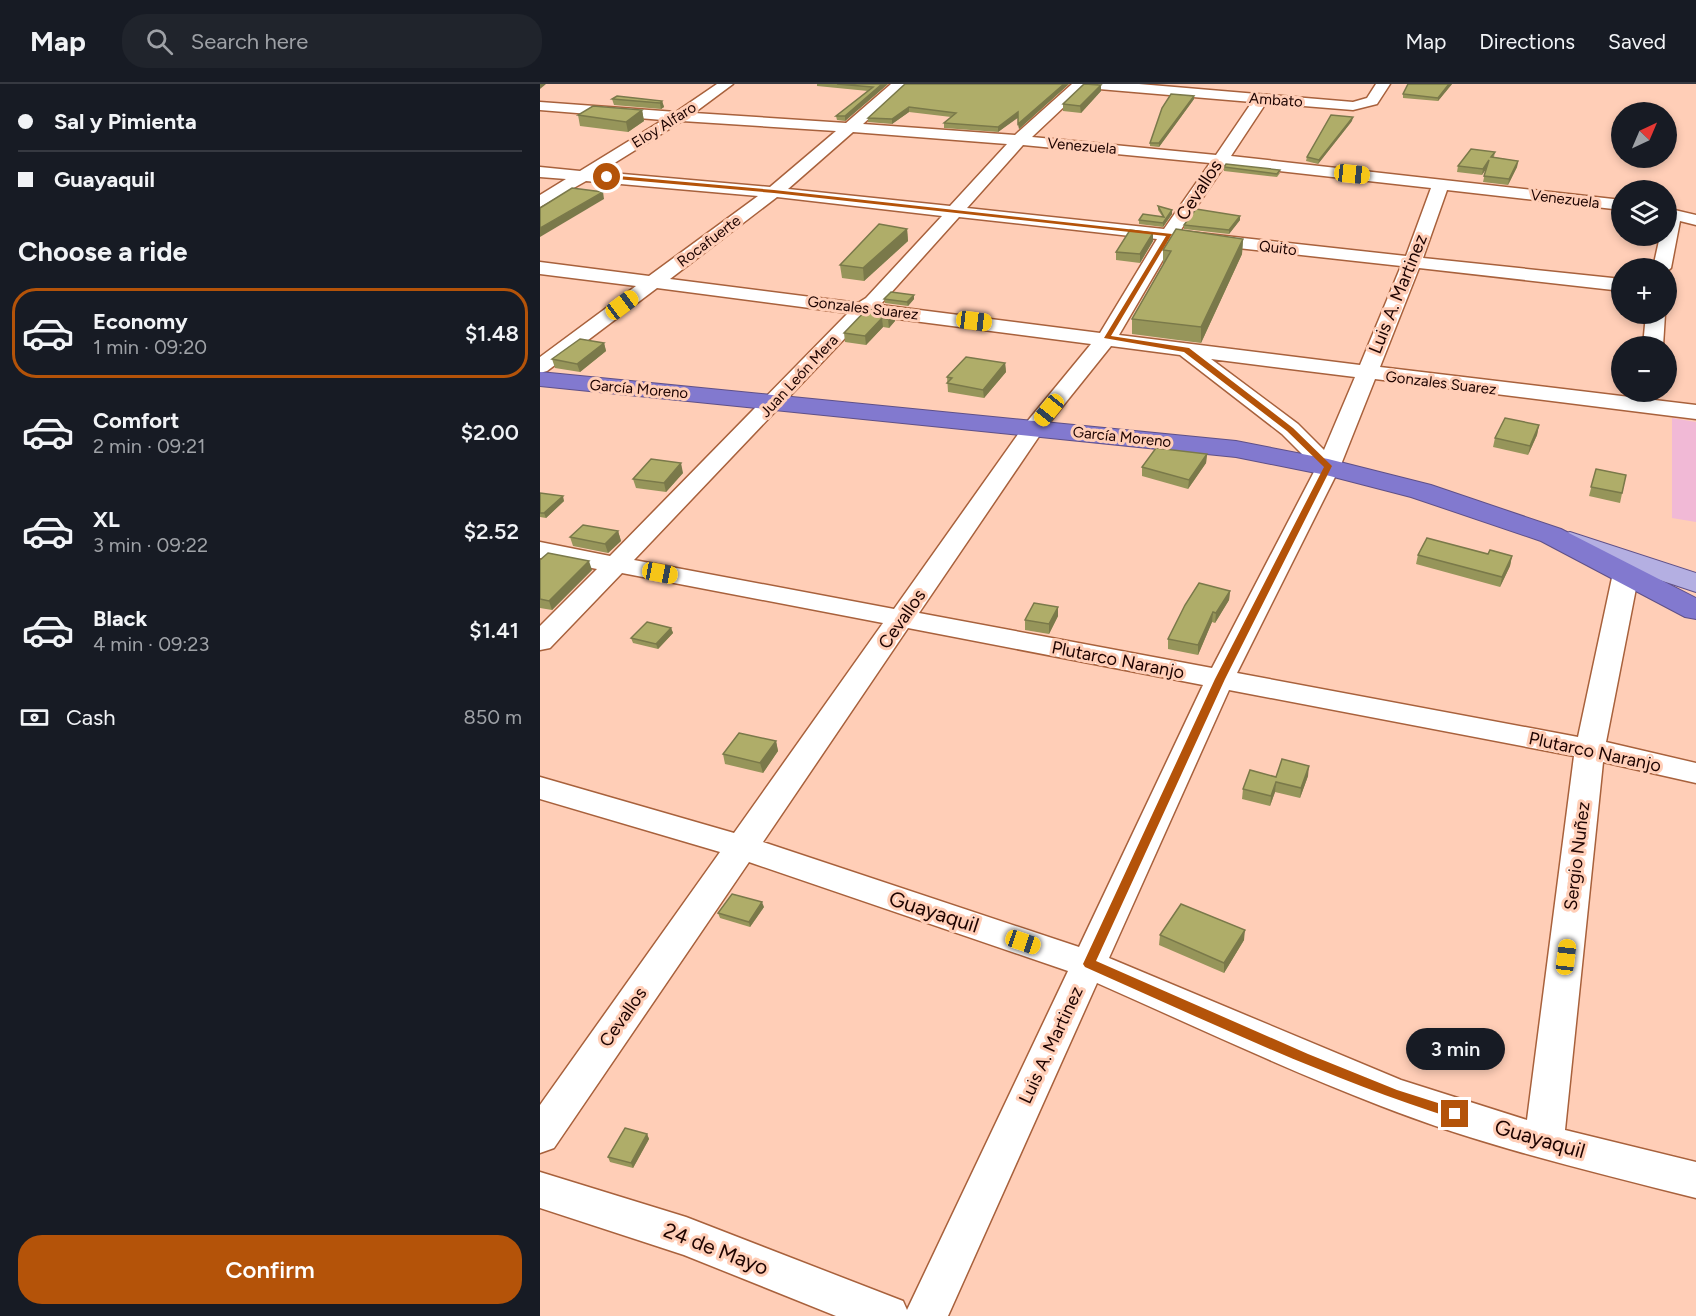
<!DOCTYPE html>
<meta charset="utf-8">
<style>
:root{--surface:#171b24;--page:#20242c;--text:#f1f3f6;--muted:#9ea1a6;--line:#363941;--accent:#b45309}
body{margin:0;font-family:Figtree,sans-serif;background:var(--page);color:var(--text);height:100vh;display:flex;flex-direction:column;font-size:22px;white-space:nowrap}
*{box-sizing:border-box;margin:0}
p{font-size:20px;color:var(--muted)}
.icon{flex:none;width:33px;height:33px;fill:none;stroke:currentColor;stroke-width:2;stroke-linecap:round;stroke-linejoin:round}
.map{position:relative;flex:1;overflow:hidden}
.panel{display:flex;flex-direction:column;background:var(--surface);width:540px}
.panel>*{flex:none}
.top-card{display:grid;align-content:center;height:132px;padding:0 18px;background:var(--surface)}
.needle{width:39px;rotate:44deg}
.tools{position:absolute;left:1071px;top:18px;display:grid;gap:12px}
.tools a{display:grid;place-items:center;width:66px;height:66px;border-radius:50%;background:var(--surface);box-shadow:0 3px 9px #0003;font-size:30px}
.end{position:absolute;width:27px;height:27px;margin:-14px;border:8px solid #b45309;background:#fff;box-shadow:0 0 0 3px #fff}
.from{border-radius:50%}
.bubble{position:absolute;height:42px;border-radius:21px;background:var(--surface);box-shadow:0 3px 9px #0003;font-size:20px;font-weight:600;line-height:42px;text-align:center}
.car{position:absolute;width:18px;height:36px;margin:-18px -9px;border-radius:8px;box-shadow:0 0 4px 2px #0007;background:linear-gradient(#f5c518 24%,#345 0 40%,#f5c518 0 76%,#345 0 86%,#f5c518 0)}
.top-card b{display:flex;align-items:center;gap:21px;height:57px;font-size:22px}
.top-card b+b{border-top:2px solid var(--line)}
.top-card i{width:15px;height:15px;background:var(--text)}
ul{padding:0;list-style:none}
li{display:flex;align-items:center;gap:18px;height:90px;margin:0 12px 9px;padding:0 6px;border:3px solid transparent;border-radius:24px}
li div{flex:1}
li b{display:block;font-size:22px}
li em{font-style:normal;font-weight:600}
li.current{border-color:var(--accent)}
li>.icon{width:54px;height:54px;stroke-width:1.5}
h2{padding:0 18px;font-size:27px;line-height:72px}
.pay{display:flex;align-items:center;gap:15px;height:66px;padding:0 18px;font-size:22px}
.pay p{margin-inline-start:auto}
.primary-button{display:flex;gap:12px;margin-top:auto;padding:12px 18px}
.primary-button a{flex:1;height:69px;border-radius:24px;background:var(--accent);color:#fff;font-size:24px;font-weight:600;line-height:69px;text-align:center}
header{display:flex;align-items:center;gap:36px;box-sizing:border-box;height:84px;padding:0 30px;background:var(--surface);border-bottom:2px solid var(--line)}
header strong{font-size:28px}
nav{display:flex;gap:33px;margin-inline-start:auto;font-size:21px}
.search{width:420px;height:54px;background:var(--page);display:flex;align-items:center;gap:15px;box-sizing:border-box;padding:0 21px;border-radius:24px;color:var(--muted);font-size:22px}
main{display:flex;flex:1;min-height:0}
.map>svg:first-child{display:block}
.green{fill:#f1b9d6}
.lines{fill:none;stroke-linecap:round;stroke-linejoin:round}
.minor-casing{stroke:#a8613c;stroke-width:3}
.major-casing{stroke:#5f5087;stroke-width:2}
.highway-casing{stroke:#5f5087;stroke-width:2}
.minor{fill:#fff;fill-rule:evenodd}
.major{fill:#b4afe2;fill-rule:evenodd}
.highway{fill:#8279cf;fill-rule:evenodd}
.wall{fill:#96955a}
.shaded-wall{fill:#7a794a}
.building{fill:#afad69;stroke:#7a794a;stroke-width:1.5}
.route{fill:#b45309}
.labels{text-anchor:middle;stroke-width:6;stroke-linejoin:round;paint-order:stroke}
.far-street-label{font-size:15px;fill:#1d0300;stroke:#ffceb7}
.street-label{font-size:18px;fill:#1d0300;stroke:#ffceb7}
.near-street-label{font-size:21px;fill:#1d0300;stroke:#ffceb7}
</style>
<header>
<strong>Map</strong>
<div class="search"><svg class="icon" aria-label="search" viewBox="0 0 24 24"><circle cx="10" cy="10" r="6"/><path d="M15 15l6 6"/></svg>Search here</div>
<nav><a>Map</a><a>Directions</a><a>Saved</a></nav>
</header>
<main>
<section class="panel">
<div class="top-card">
<b><i class="from"></i>Sal y Pimienta</b>
<b><i></i>Guayaquil</b>
</div>
<h2>Choose a ride</h2>
<ul>
<li class="current"><svg class="icon" aria-label="car" viewBox="0 0 24 24"><path d="M5 17H2v-5l4-1 3-4h7l3 4 3 1v5h-3M9 17h6M6 11h13"/><circle cx="7" cy="17" r="2"/><circle cx="17" cy="17" r="2"/></svg><div><b>Economy</b><p>1 min · 09:20</p></div><em>$1.48</em></li>
<li><svg class="icon" aria-label="car" viewBox="0 0 24 24"><path d="M5 17H2v-5l4-1 3-4h7l3 4 3 1v5h-3M9 17h6M6 11h13"/><circle cx="7" cy="17" r="2"/><circle cx="17" cy="17" r="2"/></svg><div><b>Comfort</b><p>2 min · 09:21</p></div><em>$2.00</em></li>
<li><svg class="icon" aria-label="car" viewBox="0 0 24 24"><path d="M5 17H2v-5l4-1 3-4h7l3 4 3 1v5h-3M9 17h6M6 11h13"/><circle cx="7" cy="17" r="2"/><circle cx="17" cy="17" r="2"/></svg><div><b>XL</b><p>3 min · 09:22</p></div><em>$2.52</em></li>
<li><svg class="icon" aria-label="car" viewBox="0 0 24 24"><path d="M5 17H2v-5l4-1 3-4h7l3 4 3 1v5h-3M9 17h6M6 11h13"/><circle cx="7" cy="17" r="2"/><circle cx="17" cy="17" r="2"/></svg><div><b>Black</b><p>4 min · 09:23</p></div><em>$1.41</em></li>
</ul>
<div class="pay"><svg class="icon" aria-label="cash" viewBox="0 0 24 24"><path d="M3 7h18v10H3z"/><circle cx="12" cy="12" r="2"/></svg>Cash<p>850 m</p></div>
<div class="primary-button"><a>Confirm</a></div>
</section>
<div class="map">
<svg width="1156" height="1232" viewBox="0 0 1156 1232">
<rect width="100%" height="100%" fill="#ffceb7"/>
<!-- green -->
<path class="green" d="M1132,334l24,4v100l-24,-4z"/>
<g class="lines">
<!-- minor casing -->
<g class="minor-casing">
<g id="minor">
<path d="M177,0h16l-39,29 152,10 45,-39h16l-44,40 152,11 57,-51h67l214,18 14,-4 9,-14h14l-13,20 -24,6 -87,-7 -35,53 391,44v10l-175,-20 -24,68 199,21v12l-203,-23 -39,99 316,38v14l-321,-40 -35,88 -103,206 341,64 35,-164 4,-5 9,-3 9,3 4,5 -33,169 90,21v20l-93,-21 -38,368 131,32v36c-106,-27 -213,-52 -315,-92 -96,-37 -189,-81 -284,-123l-149,333h-112l-152,-61 -144,-47v-36l146,45 217,84 4,9 161,-339 -319,-109 -195,286 -14,5v-48l180,-253 -180,-53v-22l194,56 149,-210 -261,-50 -72,75 -10,2v-24l57,-57 -57,-11v-16l70,14 238,-243 -191,-25 -110,83 -7,2v-16l96,-71 -96,-12v-12l109,14 109,-80 -172,-15 -46,26v-12l26,-16 -26,-2v-10l40,4 83,-51 -123,-10v-8l136,10zM544,4h3l165,14 -36,53 -184,-18zM142,37l154,10 -66,56 -170,-15zM313,48l154,12 -57,62 -162,-17zM483,61l187,18 -46,66 -197,-21zM685,81l206,23 -25,68 -226,-25zM237,113l165,19 -76,82 -8,5 -188,-24zM419,133l198,22 -57,94 -220,-28zM634,157l227,25 -41,99 -241,-30zM327,231l224,29 -65,79 -132,186 -260,-49zM571,262l69,9 102,79 34,34 -104,200 -293,-55 123,-181zM671,275l144,18 -31,73 -26,-26zM368,544l295,57 -124,262 -316,-105zM689,606l345,66 -47,364 -126,-40 -292,-122z"/>
<path d="M1126,124l30,7v10l-16,-4 -9,47 -5,4v-4h-13l7,-32h6z"/>
<path d="M1106,230h19l-2,32h-20z"/>
</g>
</g>
<!-- major casing -->
<g class="major-casing">
<path id="major" d="M1030,448l126,41v19l-136,-45 -4,-6 4,-6z"/>
</g>
<!-- highway casing -->
<g class="highway-casing">
<path id="highway" d="M0,288l696,69 92,18 103,26 130,44 135,69v21l-11,-2 -144,-76 -130,-44 -85,-22 -90,-18 -696,-71z"/>
</g>
<!-- minor -->
<use href="#minor" class="minor"/>
<!-- major -->
<use href="#major" class="major"/>
<!-- highway -->
<use href="#highway" class="highway"/>
</g>
<!-- wall -->
<g class="wall">
<path d="M277,0h71l-43,37 -8,-1 -1,-4 32,-25 -51,-5z"/>
<path d="M365,0h164l-50,45 -1,-12 -20,15 -54,-4v-5l7,-6 -42,-5 -17,12 -24,-2v-4z"/>
<path d="M868,0h44l-14,17 -35,-3v-4z"/>
<path d="M561,1v6l-20,22 -18,-2v-7z"/>
<path d="M654,12v3l-35,48 -9,-1v-3z"/>
<path d="M72,15l50,2 2,6 -3,2 -47,-4z"/>
<path d="M102,26l2,11 -16,11 -48,-6 -2,-11z"/>
<path d="M812,37l-34,43 -12,-3 1,-4z"/>
<path d="M955,68l-1,5 24,4 -1,6 -9,18 -25,-3 3,-13 -4,6 -25,-3 1,-6z"/>
<path d="M684,83l56,6 -3,4 -53,-6z"/>
<path d="M618,122l14,4v4l-9,13 -24,-3v-4l23,-4 -4,-6z"/>
<path d="M700,136l-11,14 -45,-5v-4z"/>
<path d="M367,145l1,12 -44,40 -22,-3 -2,-13z"/>
<path d="M613,149v8l-13,22 -24,-3v-8z"/>
<path d="M703,155l-1,15 -41,89 -69,-9v-15l31,-54v-15z"/>
<path d="M344,215h30l-6,7 -23,-3z"/>
<path d="M327,225l28,12 -6,7 -6,-1 -17,18 -21,-3 -1,-9z"/>
<path d="M64,259l2,8 -26,21 -25,-4 -3,-9z"/>
<path d="M465,279l1,9 -22,26 -36,-6 -1,-15z"/>
<path d="M999,341l-2,10 -9,20 -35,-8 2,-9z"/>
<path d="M667,370l-1,9 -18,26 -46,-13v-9z"/>
<path d="M1056,385l30,6 -6,28 -31,-7z"/>
<path d="M143,389l-17,19 -30,-4 -3,-9z"/>
<path d="M0,409l24,8 -18,17 -6,-1z"/>
<path d="M78,447l3,10 -13,12 -35,-7 -3,-9z"/>
<path d="M948,470l24,2 -2,10 -10,21 -84,-23 2,-9z"/>
<path d="M0,476l52,10 -40,40 -12,-2z"/>
<path d="M690,507l-1,9 -14,23 -3,-1 -14,33 -30,-6v-10z"/>
<path d="M518,523v9l-9,18 -24,-4v-10z"/>
<path d="M131,544l2,5 -15,16 -25,-6 -2,-5z"/>
<path d="M236,657l2,10 -15,22 -38,-9 -2,-10z"/>
<path d="M768,692l-8,22 -25,-6 -5,14 -28,-7 1,-10 33,-12z"/>
<path d="M224,823l-14,20 -30,-9 -2,-5z"/>
<path d="M620,851l84,5 -20,33 -65,-28z"/>
<path d="M107,1050l2,5 -16,29 -23,-6 -2,-5z"/>
</g>
<!-- shaded-wall -->
<g class="shaded-wall">
<path d="M0,0h6l-6,5z"/>
<path d="M342,0h6l-43,37v-5z"/>
<path d="M524,0h5l-50,45 -1,-5z"/>
<path d="M909,0h3l-14,17v-3z"/>
<path d="M561,1v6l-20,22 -1,-7z"/>
<path d="M654,12v3l-35,48v-4z"/>
<path d="M122,17l2,6 -3,2 -1,-6z"/>
<path d="M369,23v5l-17,12v-5z"/>
<path d="M102,26l2,11 -16,11 -2,-10z"/>
<path d="M478,28l1,5 -21,15v-5z"/>
<path d="M813,33l-1,4 -34,43 1,-4z"/>
<path d="M949,76l-1,6 -6,9 1,-6z"/>
<path d="M978,77l-1,6 -9,18 1,-6z"/>
<path d="M63,108l1,7 -64,38v-9z"/>
<path d="M632,126v4l-9,13v-4z"/>
<path d="M700,132v4l-11,14v-4z"/>
<path d="M367,145l1,12 -44,40 -1,-13z"/>
<path d="M613,149v8l-13,22v-9z"/>
<path d="M703,155l-1,15 -41,89v-16z"/>
<path d="M374,211v4l-6,7 -1,-4z"/>
<path d="M354,228l1,9 -6,7 -1,-9z"/>
<path d="M342,234l1,9 -17,18 -1,-9z"/>
<path d="M64,259l2,8 -26,21 -3,-8z"/>
<path d="M465,279l1,9 -22,26 -1,-8z"/>
<path d="M999,341l-2,10 -9,20 2,-9z"/>
<path d="M667,370l-1,9 -18,26 1,-9z"/>
<path d="M141,379l2,10 -17,19 -2,-9z"/>
<path d="M23,412l1,5 -18,17 -2,-5z"/>
<path d="M78,447l3,10 -13,12 -3,-9z"/>
<path d="M972,472l-2,10 -10,21 2,-10z"/>
<path d="M49,477l3,9 -40,40 -3,-9z"/>
<path d="M690,507l-1,9 -14,23 1,-10z"/>
<path d="M518,523v9l-9,18v-10z"/>
<path d="M673,528l-1,10 -14,33v-10z"/>
<path d="M131,544l2,5 -15,16 -2,-5z"/>
<path d="M236,657l2,10 -15,22 -3,-10z"/>
<path d="M769,682l-1,10 -8,22 1,-10z"/>
<path d="M736,698l-1,10 -5,14 1,-10z"/>
<path d="M222,818l2,5 -14,20 -1,-5z"/>
<path d="M705,846l-1,10 -20,33v-10z"/>
<path d="M107,1050l2,5 -16,29 -2,-5z"/>
</g>
<!-- building -->
<g class="building">
<path d="M297,0h45l-37,32h-9l37,-29z"/>
<path d="M365,0h159l-46,40v-12l-20,15 -54,-4 12,-10 -47,-6 -17,12 -24,-1z"/>
<path d="M544,0l17,1 -21,21 -17,-2z"/>
<path d="M868,0h41l-11,14 -35,-4z"/>
<path d="M631,10l23,2 -35,47h-9l12,-35z"/>
<path d="M77,12l45,5 -2,2 -48,-4z"/>
<path d="M53,22l49,4 -16,12 -48,-7z"/>
<path d="M791,31l22,2 -34,43 -12,-3z"/>
<path d="M931,65l24,3 -4,5 27,4 -9,18 -25,-3 5,-16 -6,9 -25,-3z"/>
<path d="M686,80l54,6 -3,4 -53,-7z"/>
<path d="M32,104l31,4 -63,36v-20z"/>
<path d="M618,122l14,4 -9,13 -24,-3 4,-6 21,3z"/>
<path d="M656,125l44,7 -11,14 -45,-5z"/>
<path d="M339,140l28,5 -44,39 -23,-3z"/>
<path d="M636,145l67,10 -42,88 -69,-8 39,-68 -8,-1z"/>
<path d="M590,146l23,3 -13,21 -24,-2z"/>
<path d="M351,208l23,3 -7,7 -23,-3z"/>
<path d="M327,225l27,3 -6,7 -6,-1 -17,18 -21,-3z"/>
<path d="M40,255l24,4 -27,21 -25,-5z"/>
<path d="M426,273l39,6 -22,27 -36,-7 5,-5 -5,-1z"/>
<path d="M965,334l34,7 -9,21 -35,-8z"/>
<path d="M616,364l51,6 -18,26 -47,-13z"/>
<path d="M111,375l30,4 -17,20 -31,-4z"/>
<path d="M1056,385l30,6 -4,18 -31,-6z"/>
<path d="M0,409l23,3 -19,17h-4z"/>
<path d="M43,441l35,6 -13,13 -35,-7z"/>
<path d="M887,454l61,16 2,-4 22,6 -10,21 -84,-22z"/>
<path d="M8,469l41,8 -40,40 -9,-2v-39z"/>
<path d="M659,499l31,8 -14,22 -3,-1 -15,33 -30,-6 17,-34z"/>
<path d="M494,519l24,4 -9,17 -24,-4z"/>
<path d="M107,538l24,6 -15,16 -25,-6z"/>
<path d="M199,649l37,8 -16,22 -37,-9z"/>
<path d="M742,675l27,7 -8,22 -25,-6 -5,14 -28,-7 7,-19 26,7z"/>
<path d="M192,810l30,8 -13,20 -31,-9z"/>
<path d="M641,820l64,26 -21,33 -64,-28z"/>
<path d="M85,1044l22,6 -16,29 -23,-6z"/>
</g>
<!-- route -->
<path class="route" d="M67,91l167,15 398,44 -61,102 78,12 104,80 39,38 -107,213 -129,282 212,93 89,36 63,20v8l-5,1c-127,-40 -248,-98 -370,-152l-2,-3 132,-285 109,-212 -37,-36 -103,-79 -80,-14 62,-102 -392,-43 -169,-15z"/>
<g class="labels">
<!-- far-street labels -->
<g class="far-street-label">
<text transform="translate(736 16) rotate(4)" y="5">Ambato</text>
<text transform="translate(124 41) rotate(-32)" y="5">Eloy Alfaro</text>
<text transform="translate(542 62) rotate(5)" y="5">Venezuela</text>
<text transform="translate(1025 115) rotate(7)" y="5">Venezuela</text>
<text transform="translate(169 157) rotate(-37)" y="5">Rocafuerte</text>
<text transform="translate(738 164) rotate(7)" y="5">Quito</text>
<text transform="translate(323 224) rotate(7)" y="5">Gonzales Suarez</text>
<text transform="translate(259 292) rotate(-47)" y="5">Juan León Mera</text>
<text transform="translate(901 299) rotate(7)" y="5">Gonzales Suarez</text>
<text transform="translate(99 305) rotate(5)" y="5">García Moreno</text>
<text transform="translate(582 353) rotate(6)" y="5">García Moreno</text>
</g>
<!-- street labels -->
<g class="street-label">
<text transform="translate(659 106) rotate(-57)" y="6">Cevallos</text>
<text transform="translate(858 210) rotate(-68)" y="6">Luis A. Martinez</text>
<text transform="translate(362 535) rotate(-55)" y="6">Cevallos</text>
<text transform="translate(578 576) rotate(11)" y="6">Plutarco Naranjo</text>
<text transform="translate(1055 668) rotate(12)" y="6">Plutarco Naranjo</text>
<text transform="translate(1037 772) rotate(-83)" y="6">Sergio Nuñez</text>
<text transform="translate(83 933) rotate(-55)" y="6">Cevallos</text>
<text transform="translate(511 961) rotate(-65)" y="6">Luis A. Martinez</text>
</g>
<!-- near-street labels -->
<g class="near-street-label">
<text transform="translate(394 828) rotate(18)" y="7">Guayaquil</text>
<text transform="translate(1000 1055) rotate(16)" y="7">Guayaquil</text>
<text transform="translate(176 1165) rotate(21)" y="7">24 de Mayo</text>
</g>
</g>
</svg>
<div class="tools">
<a><svg class="needle" viewBox="-14 -14 28 28"><path d="M0-13l5 13h-10z" fill="#e53935"/><path d="M0 13l5-13h-10z" fill="#9ea1a6"/></svg></a>
<a><svg class="icon" aria-label="layers" viewBox="0 0 24 24"><path d="M12 4l9 5-9 5-9-5zM3 14l9 5 9-5"/></svg></a>
<a>+</a>
<a>−</a>
</div>
<i class="end from" style="left:67px;top:93px"></i>
<i class="end" style="left:915px;top:1030px"></i>
<div class="bubble" style="left:866px;top:944px;width:99px">3 min</div>
<i class="car" style="left:812px;top:90px;rotate:96deg"></i>
<i class="car" style="left:82px;top:221px;rotate:53deg"></i>
<i class="car" style="left:434px;top:237px;rotate:97deg"></i>
<i class="car" style="left:509px;top:326px;rotate:219deg"></i>
<i class="car" style="left:120px;top:489px;rotate:101deg"></i>
<i class="car" style="left:483px;top:858px;rotate:109deg"></i>
<i class="car" style="left:1026px;top:873px;rotate:7deg"></i>
</div>
</main>
